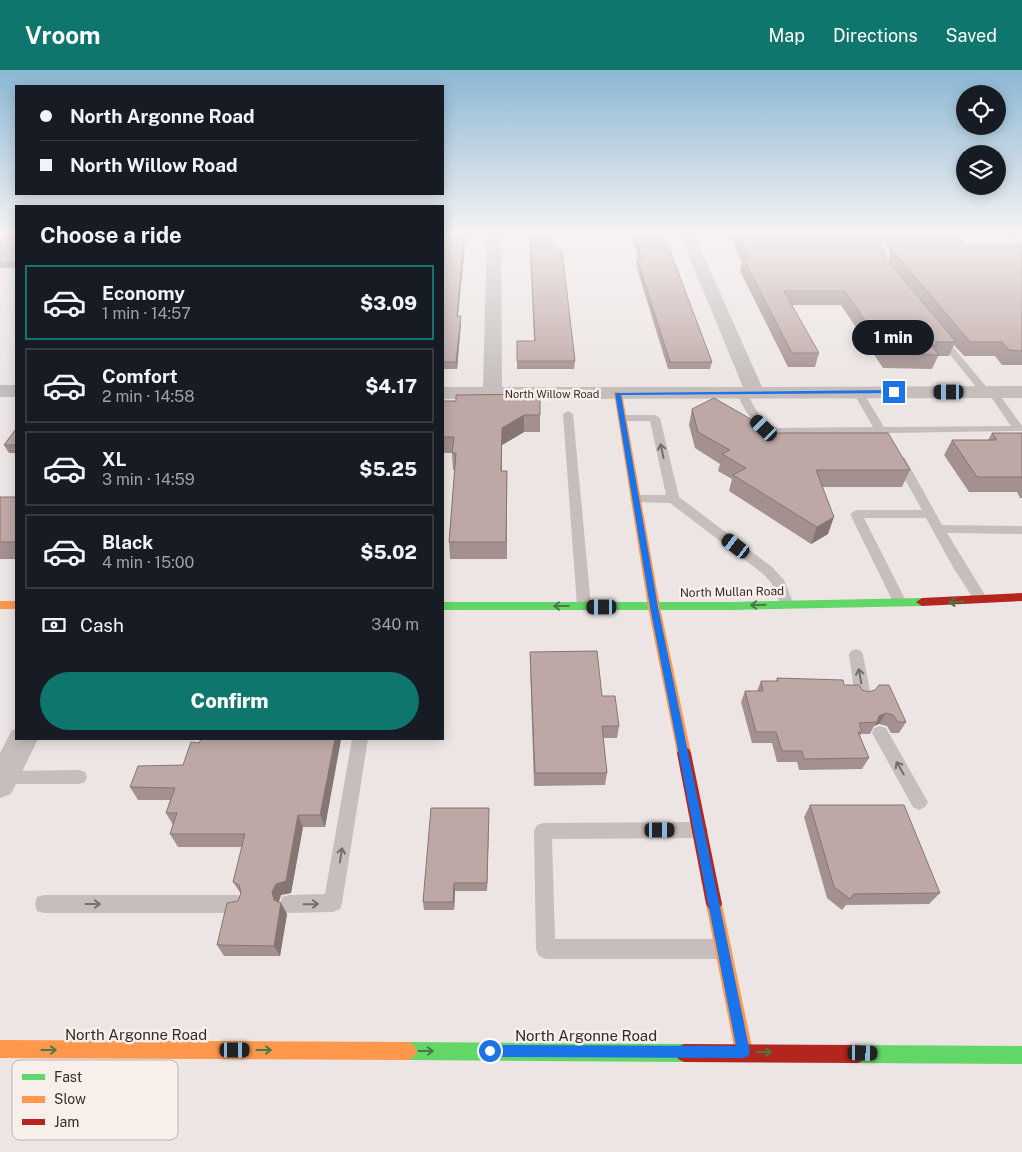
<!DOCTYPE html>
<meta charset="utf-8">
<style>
:root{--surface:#171b24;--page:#242831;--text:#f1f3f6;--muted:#9ea1a6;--line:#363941;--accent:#0f766e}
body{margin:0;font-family:"Public Sans",sans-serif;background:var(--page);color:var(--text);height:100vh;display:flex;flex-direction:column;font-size:19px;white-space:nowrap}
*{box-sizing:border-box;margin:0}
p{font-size:16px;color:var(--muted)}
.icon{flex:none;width:28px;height:28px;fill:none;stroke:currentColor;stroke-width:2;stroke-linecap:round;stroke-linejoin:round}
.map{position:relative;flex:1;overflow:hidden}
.drawer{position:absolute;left:15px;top:135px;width:429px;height:535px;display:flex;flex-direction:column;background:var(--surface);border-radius:0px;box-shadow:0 2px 12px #0003}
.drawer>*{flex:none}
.hud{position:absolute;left:15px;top:15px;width:429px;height:110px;border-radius:0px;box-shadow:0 2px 12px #0003;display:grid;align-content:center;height:110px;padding:0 25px;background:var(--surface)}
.buttons{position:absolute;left:956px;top:15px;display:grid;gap:10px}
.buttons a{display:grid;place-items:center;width:50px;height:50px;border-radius:50%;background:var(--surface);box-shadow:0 2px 12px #0003;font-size:25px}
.end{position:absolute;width:22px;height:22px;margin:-11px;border:6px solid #1a73e8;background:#fff;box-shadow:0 0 0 2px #fff}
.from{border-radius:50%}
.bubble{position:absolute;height:35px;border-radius:18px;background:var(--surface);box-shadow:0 2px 12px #0003;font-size:16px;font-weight:800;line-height:35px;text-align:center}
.car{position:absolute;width:15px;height:30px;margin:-15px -8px;border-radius:6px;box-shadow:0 0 4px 1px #0007;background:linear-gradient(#222 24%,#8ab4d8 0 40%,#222 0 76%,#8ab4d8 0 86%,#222 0)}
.hud b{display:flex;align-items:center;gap:18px;height:48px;font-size:19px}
.hud b+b{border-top:1px solid var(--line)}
.hud i{width:12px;height:12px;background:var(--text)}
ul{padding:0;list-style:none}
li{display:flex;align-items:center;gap:15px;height:75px;margin:0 10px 8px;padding:0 15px;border:2px solid var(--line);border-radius:0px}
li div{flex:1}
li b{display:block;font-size:19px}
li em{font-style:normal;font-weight:800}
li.selected{border-color:var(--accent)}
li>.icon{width:45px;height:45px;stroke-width:1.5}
h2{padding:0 25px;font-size:22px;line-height:60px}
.pay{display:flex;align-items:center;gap:12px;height:55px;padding:0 25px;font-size:19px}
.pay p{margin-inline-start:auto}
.cta{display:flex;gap:10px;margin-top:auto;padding:10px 25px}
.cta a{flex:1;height:58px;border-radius:30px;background:var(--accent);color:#fff;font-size:20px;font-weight:800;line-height:58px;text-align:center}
header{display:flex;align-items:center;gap:30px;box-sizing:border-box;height:70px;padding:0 25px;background:var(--accent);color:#fff}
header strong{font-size:24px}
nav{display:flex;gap:28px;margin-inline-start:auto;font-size:18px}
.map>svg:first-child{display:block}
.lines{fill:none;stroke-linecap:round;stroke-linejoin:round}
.lane{fill:#c5bebc;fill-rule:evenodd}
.street{fill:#c5bebc;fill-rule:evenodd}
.fast{fill:#63d668;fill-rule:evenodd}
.slow{fill:#ff974d;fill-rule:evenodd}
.jam{fill:#b3261e;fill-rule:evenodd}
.wall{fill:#a3908f;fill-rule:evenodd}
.shaded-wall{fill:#857674}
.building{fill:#bea8a6;stroke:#857674}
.oneway{stroke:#766d6c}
.oneway2{stroke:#4a7846}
.route{fill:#1a73e8}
.labels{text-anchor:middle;stroke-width:5;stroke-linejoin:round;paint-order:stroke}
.far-street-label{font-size:11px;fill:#362b2a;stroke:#f8efeb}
.street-label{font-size:12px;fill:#362b2a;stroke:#f8efeb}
.near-street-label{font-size:15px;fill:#362b2a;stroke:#f8efeb}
.key{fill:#f8efeb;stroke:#beb4b1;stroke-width:1}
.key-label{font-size:14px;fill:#362b2a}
</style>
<header>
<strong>Vroom</strong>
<nav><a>Map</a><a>Directions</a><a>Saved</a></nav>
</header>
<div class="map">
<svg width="1022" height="1082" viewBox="0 0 1022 1082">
<rect width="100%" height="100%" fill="#ece5e3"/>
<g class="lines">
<!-- lane -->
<g class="lane">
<path d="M866,162h7l14,19v14l6,8 -1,2h-6l-7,-10v-14z"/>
<path d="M1000,162h8l14,11v6z"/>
<path d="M940,264l3,1 46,55h7l26,36v5l-134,2 1,3 -5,3 -4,-1 -3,-5 -101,1c-22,-5 -31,-23 -40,-42l9,-2c9,15 14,31 32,38l96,-1 -20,-35 5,-3 5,3 21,35 127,-1 -22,-32h-7l-45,-55 -2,-2z"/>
<path d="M568,341l5,3 18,192 -7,5 -7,-5 -14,-192z"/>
<path d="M655,345l5,3 19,79 93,70 12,13 10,25 -2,3h-10l-11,-26 -9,-9 -92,-70 -38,-1 -2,-3 2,-3 4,-1h30l-16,-74h-28l-5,-3 5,-3z"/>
<path d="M899,385l6,3 37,67 80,1v8l-75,-1 41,67 -2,3h-10l-23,-36 -27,-49h-62l43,85 -2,3h-10l-45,-92 6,-4h66l-29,-52z"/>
<path d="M856,579l5,2 2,4 8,41 -3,4 -5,2 -5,-2 -3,-4 -6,-41 2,-4z"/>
<path d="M880,656l6,2 39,69 3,5 -3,5 -6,3 -6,-3 -41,-74 2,-5z"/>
<path d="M352,669h16l-26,164 -2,6 -7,3 -44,1 -7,-2 -2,-7 2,-7 7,-2 36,-1z"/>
<path d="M79,700l6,2 2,5 -2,5 -6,2h-79v-12l3,-1z"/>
<path d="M699,752l6,2 3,6 -3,6 -6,2 -147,1 3,100h167l7,3 3,7 -3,7 -7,3h-176l-7,-3 -3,-7 -2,-118 3,-6 6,-2z"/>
<path d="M44,825h193l7,2 2,7 -2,7 -7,2h-193l-7,-2 -2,-7 2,-7z"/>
</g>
<!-- street -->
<g class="street">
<path d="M487,162h14l1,155h241l-64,-155h14l69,155 260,-1v12l-580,1v-12h41z"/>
<rect x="0" y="315" width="16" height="12"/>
<path d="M16,659v10h22l-27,55 -11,4v-45l12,-23z"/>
</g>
<!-- fast -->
<g class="fast">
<path d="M922,528l6,4 -6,4 -190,4h-290v-8h290z"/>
<path d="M408,972l276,2 6,3 3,6 -3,6 -6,3 -276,-2 -6,-3 -3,-6 3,-6z"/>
<path d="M858,975l164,1v18l-164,-1 -6,-3 -3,-6 3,-6z"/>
</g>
<!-- slow -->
<g class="slow">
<path d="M615,321l7,2 38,214 31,146 -2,4 -5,2 -5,-2 -2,-4 -29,-146 -34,-214z"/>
<rect x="0" y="531" width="16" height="8"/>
<path d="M714,826l5,3 3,5 31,148 -3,6 -6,3 -6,-3 -3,-6 -29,-148 3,-5z"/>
<path d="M0,970l408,2 6,3 3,6 -3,6 -6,3 -408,-2z"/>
</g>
<!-- jam -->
<g class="jam">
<path d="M1022,523v8l-100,5 -6,-4 6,-4z"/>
<path d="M684,677l5,2 2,4 31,151 -3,5 -5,3 -5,-3 -3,-5 -29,-151 2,-4z"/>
<path d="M684,974l174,1 6,3 3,6 -3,6 -6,3 -174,-1 -6,-3 -3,-6 3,-6z"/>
</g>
</g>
<!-- wall -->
<g class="wall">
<path d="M16,162v36h-16v-26z"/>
<path d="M469,162l-1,12h-3l-7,72 3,7 -4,46h-15v-124z"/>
<path d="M529,162h23l23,129 -1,8h-57v-28h17z"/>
<path d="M631,162h32l49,130 -2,7h-42l-25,-81 -7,-24 1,-6h1z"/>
<path d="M728,162h225l14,14h55v119h-20l-7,-9h-31l-10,-11 -5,11h-11l-6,13 -49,-1 -42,-63h-50l28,48 -4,14h-27l-48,-96 2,-9 -7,-13zM881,170l8,10v12l-6,-7z"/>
<path d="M442,331l98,14v17h-16l-22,13v26h5v88h-57l-1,-17 6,-72h-2l-1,-17h-10z"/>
<path d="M692,339l83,24 135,37 -8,17h-80l6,47 -17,10 -82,-53 3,-12 -14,-8 2,-7 -25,-16 -6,-23z"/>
<path d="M16,359v24h-7l-5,-8z"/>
<path d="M992,363h30v65h-2l-3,-6h-48l-25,-37 8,-15h36z"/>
<rect x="0" y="427" width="16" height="62"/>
<path d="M530,582l72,44 17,30 -2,12h-14l4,35 -2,12 -71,1 -4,-121z"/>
<path d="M777,608l67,7 18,5 44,32 -7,11h-8l-4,-7 -8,-2 -5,2 -4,8h-9l-1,2 9,22 -7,11 -63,1 -2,-8h-20l-5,-19h-20l-11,-41 4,-11h12l4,-10h15z"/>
<path d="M201,669h139l-15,88h-22l-12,66 -10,2 -2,7 2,1 6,11 -7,42h-56l-7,-11 24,-51 -8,-12 9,-35h-64l-8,-13 3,-9 -7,-12 4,-13h-32l-8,-13 53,-22 16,-22z"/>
<path d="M810,735l130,88 -11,11 -83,1 -4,5 -15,-12 -23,-81z"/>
<path d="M489,746l-2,75h-32l-1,19h-30l-1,-8z"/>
</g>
<!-- shaded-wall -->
<g class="shaded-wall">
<path d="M464,168l1,6 -8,79v-7z"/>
<path d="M461,246v7l-4,46 -1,-7z"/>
<path d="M524,345v17l-22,13 -1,43 1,-60z"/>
<path d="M834,447l-6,17 -17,10 6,-17z"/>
<path d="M886,643l-7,11 -5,2 5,-10z"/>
<path d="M335,669h5l1,1 -16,87 -5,-12z"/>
<path d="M489,738v8l-2,75v-8z"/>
<path d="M298,745l5,12 -12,66 -10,2 -3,8h3l6,11 -7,42 -6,-10v-46l-2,-8z"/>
<path d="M454,813l1,8 -1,19 -1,-8z"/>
</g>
<!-- building -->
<g class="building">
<path d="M12,162h4v31h-16v-21z"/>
<path d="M445,162h23v6h-4l-7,78h4l-5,46h-14v-117z"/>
<path d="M530,162h22l3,18h7l13,111h-58v-20h18z"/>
<path d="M634,162h29l49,130h-42l-26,-81 -7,-23h4z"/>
<path d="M736,162h141l4,7 2,16 73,87h-21l2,3h-6l8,10 -51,-1 -43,-63h-61l35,62h-27l-49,-95h7z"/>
<path d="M889,162h64l14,14h55v105l-13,-1 -7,-8h-32l-77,-91v-14z"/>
<path d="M540,324v21h-16l-22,13 -1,43h6l-1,71h-57l7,-89h-4l2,-16h-12v-36h14v-6z"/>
<path d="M714,328l61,35h113l22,37h-94l18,47 -17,10 -84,-52 13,-7 -24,-14 8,-4 -32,-18 -6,-23z"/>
<path d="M16,359v16h-12z"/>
<path d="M992,363h30v44h-45l-25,-37h45z"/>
<rect x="0" y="427" width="16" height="45"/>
<path d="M597,581l5,45h13l4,30h-17l5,47h-72l-5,-121z"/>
<path d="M777,608l66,2 1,5h15l3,5 6,2 7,-2 4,-5h10l17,37h-8l-5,-7 -7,-2 -7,3 -2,6 -18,1 3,9h-4l11,26 -65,1 -2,-8h-20l-6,-19h-20l-11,-41h18l-2,-10h17z"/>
<path d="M201,669h134l-15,76h-22l-12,66 -10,3 -4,8 2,8 7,3 -7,43 -57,-1 10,-42 11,-2 3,-8 -2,-8 -6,-3 12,-48h-75l7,-21h-11l9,-25 -45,-1 8,-21 45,-1 8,-23 8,1z"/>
<path d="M810,735h94l36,88 -86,1 -4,5 -16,-12z"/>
<path d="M431,738h58l-2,75h-33l-1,19h-30z"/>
</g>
<!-- one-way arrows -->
<defs><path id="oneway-shaft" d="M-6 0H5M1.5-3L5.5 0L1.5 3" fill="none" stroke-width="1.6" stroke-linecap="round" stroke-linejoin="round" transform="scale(1.25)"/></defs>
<g class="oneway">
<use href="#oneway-shaft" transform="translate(662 381) rotate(-102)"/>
<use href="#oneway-shaft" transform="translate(860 606) rotate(-100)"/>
<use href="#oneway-shaft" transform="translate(900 698) rotate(-120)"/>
<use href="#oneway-shaft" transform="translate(341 785) rotate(-81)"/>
<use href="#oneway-shaft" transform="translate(93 834)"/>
<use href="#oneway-shaft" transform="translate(311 834) rotate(-1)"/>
</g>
<g class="oneway2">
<use href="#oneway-shaft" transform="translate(956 532) rotate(176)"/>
<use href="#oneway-shaft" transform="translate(758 535) rotate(179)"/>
<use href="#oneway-shaft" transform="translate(561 536) rotate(-180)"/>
<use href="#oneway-shaft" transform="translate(49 980)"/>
<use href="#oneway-shaft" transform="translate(264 980)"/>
<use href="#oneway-shaft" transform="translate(426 981)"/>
<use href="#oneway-shaft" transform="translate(764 982) rotate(1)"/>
</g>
<!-- sky -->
<linearGradient id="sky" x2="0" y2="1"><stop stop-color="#8bb7d4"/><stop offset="0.52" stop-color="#f6f3f2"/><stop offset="1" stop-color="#f6f3f2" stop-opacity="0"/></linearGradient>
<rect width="1022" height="314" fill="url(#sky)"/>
<!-- route -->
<path class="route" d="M894,320l2,3 -275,2 37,212 92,445 -2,4 -4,2 -254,-1 -5,-1 -2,-5 2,-4 5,-2 246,1 -86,-439 -35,-214z"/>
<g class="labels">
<!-- far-street labels -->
<g class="far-street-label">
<text x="552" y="328">North Willow Road</text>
</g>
<!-- street labels -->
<g class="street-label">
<text transform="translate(732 522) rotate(-1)" y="4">North Mullan Road</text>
</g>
<!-- near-street labels -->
<g class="near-street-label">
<text x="136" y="970">North Argonne Road</text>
<text x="586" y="971">North Argonne Road</text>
</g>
</g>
<!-- legend -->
<rect x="12" y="990" width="166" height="80" rx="8" class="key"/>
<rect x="22" y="1004" width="23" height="6" fill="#63d668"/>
<rect x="22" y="1026" width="23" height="7" fill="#ff974d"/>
<rect x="22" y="1049" width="23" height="6" fill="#b3261e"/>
<g class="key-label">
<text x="54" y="1012">Fast</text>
<text x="54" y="1034">Slow</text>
<text x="54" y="1057">Jam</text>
</g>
</svg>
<div class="buttons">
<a><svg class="icon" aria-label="locate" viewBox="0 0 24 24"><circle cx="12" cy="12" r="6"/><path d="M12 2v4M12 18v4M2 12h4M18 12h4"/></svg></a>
<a><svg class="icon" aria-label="layers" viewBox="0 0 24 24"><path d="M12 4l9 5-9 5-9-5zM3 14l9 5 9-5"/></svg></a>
</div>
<i class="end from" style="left:490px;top:981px"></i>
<i class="end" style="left:894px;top:322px"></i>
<div class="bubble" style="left:852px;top:250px;width:82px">1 min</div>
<i class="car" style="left:949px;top:322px;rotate:270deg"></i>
<i class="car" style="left:764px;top:358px;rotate:314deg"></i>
<i class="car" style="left:736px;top:476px;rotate:307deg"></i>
<i class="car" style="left:602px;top:537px;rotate:270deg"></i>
<i class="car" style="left:660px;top:760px;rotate:90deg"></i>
<i class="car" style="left:235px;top:980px;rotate:90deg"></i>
<i class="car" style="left:863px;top:983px;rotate:91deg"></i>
<div class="hud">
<b><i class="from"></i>North Argonne Road</b>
<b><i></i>North Willow Road</b>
</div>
<section class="drawer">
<h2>Choose a ride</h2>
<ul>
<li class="selected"><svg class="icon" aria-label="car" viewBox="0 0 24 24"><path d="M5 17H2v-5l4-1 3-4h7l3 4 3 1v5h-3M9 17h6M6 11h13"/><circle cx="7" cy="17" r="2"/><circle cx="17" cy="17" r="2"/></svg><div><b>Economy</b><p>1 min · 14:57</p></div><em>$3.09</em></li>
<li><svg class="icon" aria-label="car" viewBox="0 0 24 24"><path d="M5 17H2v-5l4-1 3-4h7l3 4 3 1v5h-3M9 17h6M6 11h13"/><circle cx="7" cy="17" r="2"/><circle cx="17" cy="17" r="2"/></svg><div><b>Comfort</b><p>2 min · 14:58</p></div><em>$4.17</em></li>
<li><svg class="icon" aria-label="car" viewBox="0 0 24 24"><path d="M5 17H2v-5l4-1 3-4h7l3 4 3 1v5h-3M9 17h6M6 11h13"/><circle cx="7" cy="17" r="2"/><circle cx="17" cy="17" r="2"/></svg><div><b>XL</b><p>3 min · 14:59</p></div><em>$5.25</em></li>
<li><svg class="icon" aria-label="car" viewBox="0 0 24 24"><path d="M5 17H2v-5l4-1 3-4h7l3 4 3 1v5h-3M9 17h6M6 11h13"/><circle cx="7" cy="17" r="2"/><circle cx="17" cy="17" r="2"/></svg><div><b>Black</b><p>4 min · 15:00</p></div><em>$5.02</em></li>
</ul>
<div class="pay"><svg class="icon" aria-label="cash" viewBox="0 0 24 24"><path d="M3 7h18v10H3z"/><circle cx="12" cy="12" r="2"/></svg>Cash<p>340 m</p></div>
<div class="cta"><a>Confirm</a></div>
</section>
</div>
